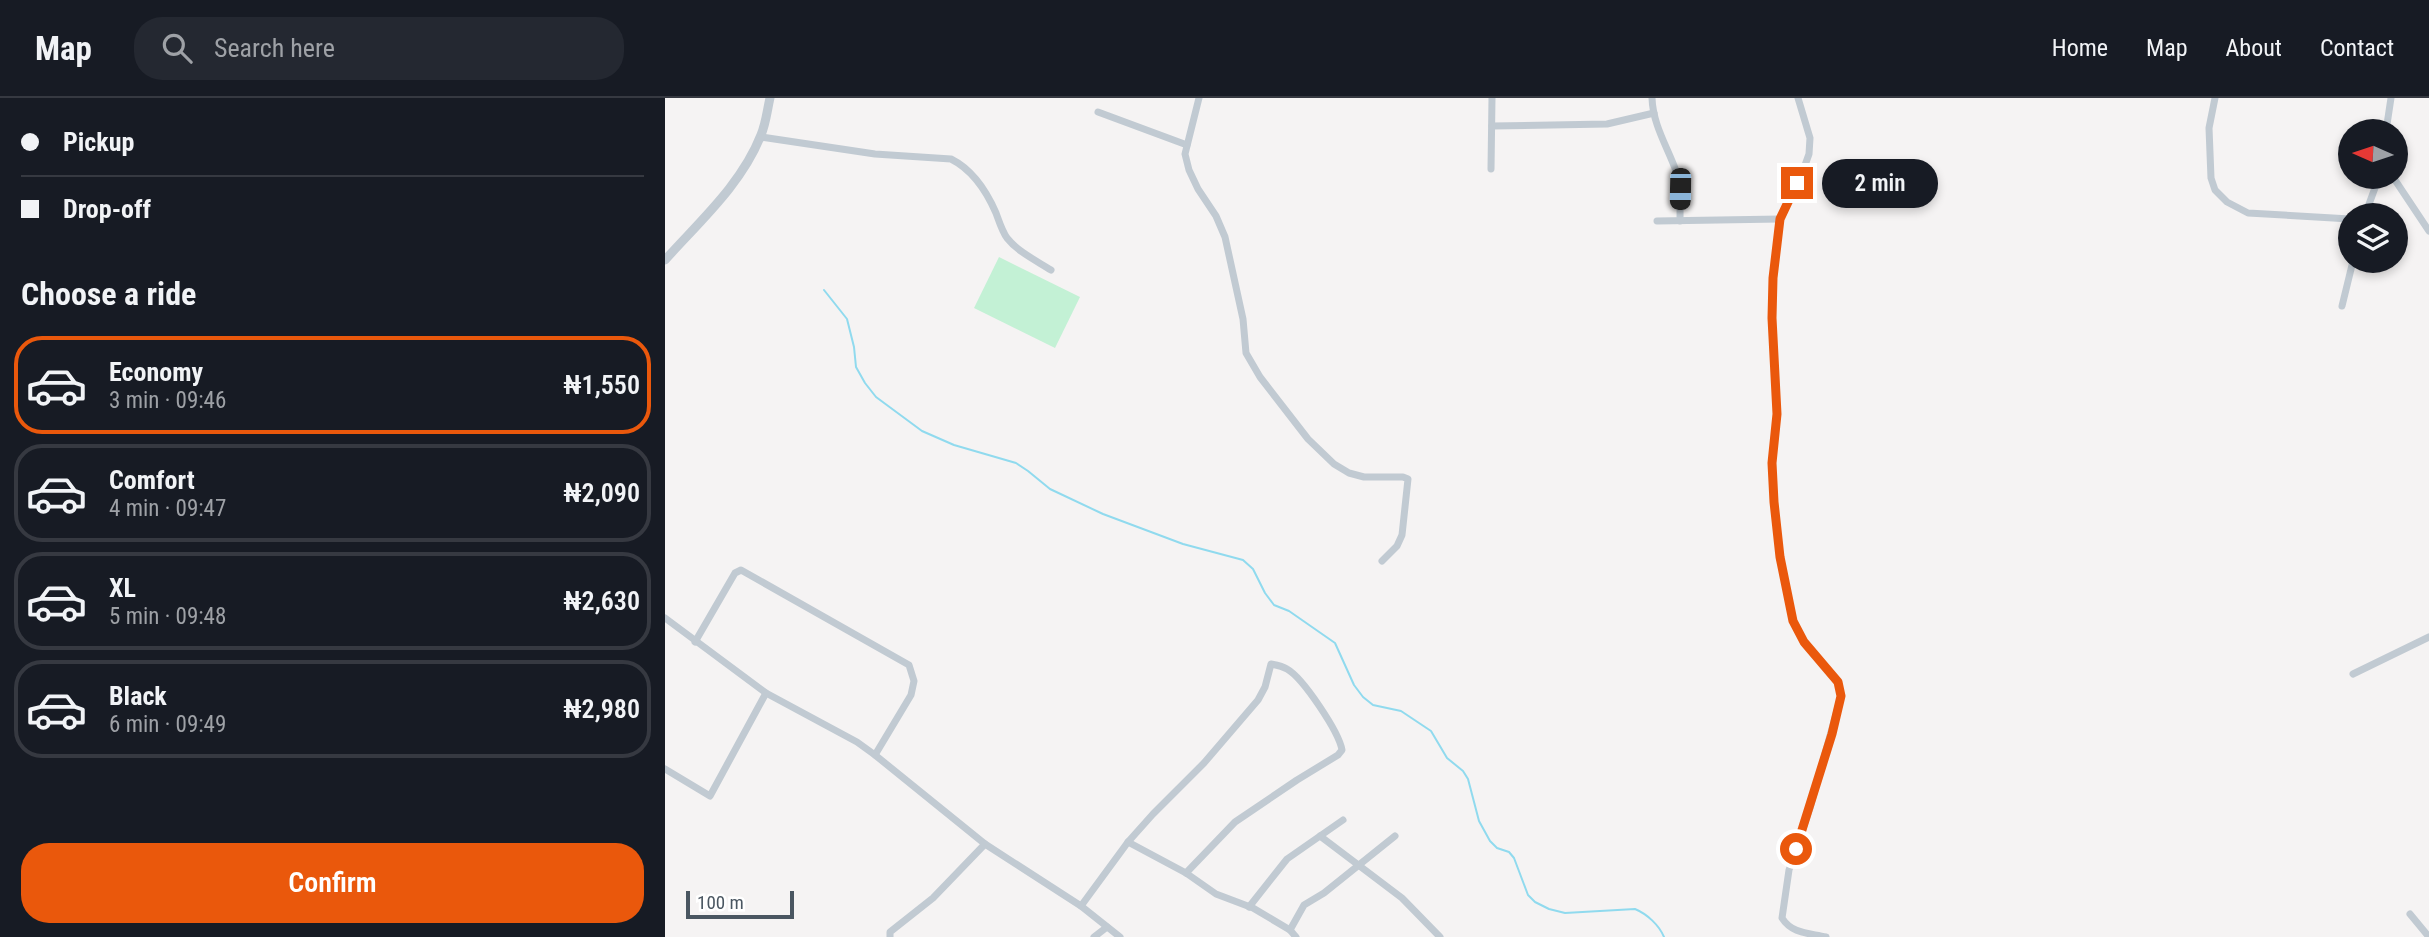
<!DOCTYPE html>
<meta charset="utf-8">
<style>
:root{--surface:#171b24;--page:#242831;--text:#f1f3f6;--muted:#9ea1a6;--line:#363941;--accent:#ea580c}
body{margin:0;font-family:"Roboto Condensed",sans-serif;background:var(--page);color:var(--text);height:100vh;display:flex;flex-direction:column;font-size:26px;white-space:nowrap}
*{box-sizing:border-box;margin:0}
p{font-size:23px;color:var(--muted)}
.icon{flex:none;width:38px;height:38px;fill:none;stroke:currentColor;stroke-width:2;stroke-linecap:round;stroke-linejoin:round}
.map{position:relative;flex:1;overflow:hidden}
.sheet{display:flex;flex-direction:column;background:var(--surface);width:665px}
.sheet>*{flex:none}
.hud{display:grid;align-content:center;height:154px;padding:0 21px;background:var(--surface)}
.needle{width:46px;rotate:273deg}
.buttons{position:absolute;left:1673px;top:21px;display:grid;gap:14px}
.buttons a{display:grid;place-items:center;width:70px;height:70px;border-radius:50%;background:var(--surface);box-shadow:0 4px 10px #0003;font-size:35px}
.scale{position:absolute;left:21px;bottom:18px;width:108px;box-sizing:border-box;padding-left:7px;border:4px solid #4a5661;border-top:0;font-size:19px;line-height:24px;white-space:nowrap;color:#4a5661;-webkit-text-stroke:5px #fff;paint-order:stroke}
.end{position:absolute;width:32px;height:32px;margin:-16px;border:9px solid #ea580c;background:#fff;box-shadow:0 0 0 4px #fff}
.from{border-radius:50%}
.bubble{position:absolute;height:49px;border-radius:24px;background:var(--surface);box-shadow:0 4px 10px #0003;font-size:23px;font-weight:600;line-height:49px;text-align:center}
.car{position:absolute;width:21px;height:42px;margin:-21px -10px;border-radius:9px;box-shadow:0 0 5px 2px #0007;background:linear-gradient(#222 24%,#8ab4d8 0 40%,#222 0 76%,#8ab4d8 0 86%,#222 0)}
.hud b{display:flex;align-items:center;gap:24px;height:66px;font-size:26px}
.hud b+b{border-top:2px solid var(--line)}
.hud i{width:18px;height:18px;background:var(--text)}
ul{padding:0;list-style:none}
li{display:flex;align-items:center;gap:21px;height:98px;margin:0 14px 10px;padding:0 7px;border:4px solid var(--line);border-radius:28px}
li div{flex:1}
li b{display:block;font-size:26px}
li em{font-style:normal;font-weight:600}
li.current{border-color:var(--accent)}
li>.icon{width:63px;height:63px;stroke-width:1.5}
h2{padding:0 21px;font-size:32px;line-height:84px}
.cta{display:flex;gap:14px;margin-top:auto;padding:14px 21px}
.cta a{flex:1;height:80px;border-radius:28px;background:var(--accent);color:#fff;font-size:28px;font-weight:600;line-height:80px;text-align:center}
header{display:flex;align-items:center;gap:42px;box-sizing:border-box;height:98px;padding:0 35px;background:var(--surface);border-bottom:2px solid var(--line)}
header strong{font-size:33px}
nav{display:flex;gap:38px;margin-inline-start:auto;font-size:24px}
.search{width:490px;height:63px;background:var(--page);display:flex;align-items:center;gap:18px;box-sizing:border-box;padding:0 24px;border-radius:28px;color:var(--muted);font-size:26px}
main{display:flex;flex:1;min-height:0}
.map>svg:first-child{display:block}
.green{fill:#c3f1d5}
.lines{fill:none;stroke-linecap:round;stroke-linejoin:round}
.stream{stroke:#90daee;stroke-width:2}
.minor{stroke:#c1cad2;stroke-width:7}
.tertiary{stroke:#c1cad2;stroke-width:9}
.route{stroke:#ea580c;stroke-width:9}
</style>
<header>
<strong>Map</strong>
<div class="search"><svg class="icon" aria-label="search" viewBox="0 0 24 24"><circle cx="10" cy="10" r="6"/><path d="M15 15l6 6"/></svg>Search here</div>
<nav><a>Home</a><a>Map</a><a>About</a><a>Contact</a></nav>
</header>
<main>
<section class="sheet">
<div class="hud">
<b><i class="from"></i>Pickup</b>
<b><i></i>Drop-off</b>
</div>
<h2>Choose a ride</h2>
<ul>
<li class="current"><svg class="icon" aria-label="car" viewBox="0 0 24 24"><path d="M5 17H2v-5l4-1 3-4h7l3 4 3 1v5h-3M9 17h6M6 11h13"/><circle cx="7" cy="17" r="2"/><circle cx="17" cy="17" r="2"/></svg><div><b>Economy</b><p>3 min · 09:46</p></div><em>₦1,550</em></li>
<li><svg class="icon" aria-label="car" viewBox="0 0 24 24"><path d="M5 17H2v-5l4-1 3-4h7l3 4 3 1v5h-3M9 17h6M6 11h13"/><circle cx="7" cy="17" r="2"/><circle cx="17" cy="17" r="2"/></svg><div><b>Comfort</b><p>4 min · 09:47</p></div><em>₦2,090</em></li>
<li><svg class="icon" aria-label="car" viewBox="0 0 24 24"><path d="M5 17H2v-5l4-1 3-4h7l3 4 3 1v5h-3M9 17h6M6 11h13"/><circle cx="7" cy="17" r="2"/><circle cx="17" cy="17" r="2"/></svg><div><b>XL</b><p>5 min · 09:48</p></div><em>₦2,630</em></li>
<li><svg class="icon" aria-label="car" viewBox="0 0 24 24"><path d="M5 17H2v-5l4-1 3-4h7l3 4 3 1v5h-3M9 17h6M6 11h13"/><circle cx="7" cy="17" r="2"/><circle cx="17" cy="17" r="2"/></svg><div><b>Black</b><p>6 min · 09:49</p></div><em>₦2,980</em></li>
</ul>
<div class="cta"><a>Confirm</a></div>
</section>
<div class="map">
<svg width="1764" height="839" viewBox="0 0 1764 839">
<rect width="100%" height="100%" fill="#f5f3f3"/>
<!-- green -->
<path class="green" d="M334,159l81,40 -25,51 -81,-40z"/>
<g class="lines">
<!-- stream -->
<path class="stream" d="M159,192l23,29 7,28 2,20 9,16 11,14 46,34 32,14 62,18 12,8 22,18 53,25 80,30 60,16 10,9 12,24 9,12 15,6 46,32 19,42 9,12 10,8 28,6 30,20 16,27 16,13 5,8 11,42 11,20 7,7 12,4 5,6 14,37 7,7 14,7 16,4 70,-4c12,5 24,16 29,28"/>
<!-- minor -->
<g class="minor">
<path d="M534,0l-14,56 4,16 9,19 18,27 9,21 18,82 3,34 14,24 48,62 26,25 15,9 15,4h39l5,2 -6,56 -5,11 -15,15"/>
<path d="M987,0c1,27 15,48 24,73 5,17 4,33 4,50"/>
<path d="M1133,0l12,40 -1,16 -5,14 -24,51 -7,59 -1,40 5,96 -5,49 2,39 6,55 13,64 11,21 34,40 3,14 -31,112 -21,62 -7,48c10,16 27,15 44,19"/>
<path d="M1550,0l-6,30 2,50 4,12 12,12 21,11 102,6"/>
<path d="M433,14l89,33"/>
<path d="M827,28l115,-2 47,-11"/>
<path d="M1721,33l5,-33"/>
<path d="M96,39l114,17 76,5c22,11 35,31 45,54 3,8 6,18 11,25 11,14 30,23 44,32"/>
<path d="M826,71l1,-71"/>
<path d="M1728,79l36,54"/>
<path d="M1700,117l14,-38"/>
<path d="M992,123l123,-2"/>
<path d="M1677,208l11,-45"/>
<path d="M0,520l101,75 91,49 18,13 110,89 96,62 39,31"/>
<path d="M30,544l40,-69 6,-3 168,95 5,16 -3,14 -36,60"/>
<path d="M1688,576l76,-37"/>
<path d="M0,671l45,27 56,-103"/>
<path d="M655,738l82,62 38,39"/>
<path d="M463,744l58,31 30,21 37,14 37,22 6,7"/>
<path d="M416,808l47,-64 25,-28 51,-51 54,-63 7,-13 6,-23c5,1 11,2 16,5 16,9 52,63 55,81l-4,5 -41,25 -62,42 -49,51"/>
<path d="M584,809l38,-48 56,-39"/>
<path d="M1745,816l19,23"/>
<path d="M625,832l14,-25 20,-12 71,-57"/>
<path d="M225,839v-5l43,-34 52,-54"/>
<path d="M429,839l13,-10"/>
</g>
<!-- tertiary -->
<path class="tertiary" d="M0,162c34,-38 77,-76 96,-125 5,-12 6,-24 9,-37"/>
</g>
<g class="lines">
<!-- route -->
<path class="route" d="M1131,751l36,-115 9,-38 -3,-14 -34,-40 -11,-21 -13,-64 -6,-55 -2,-39 5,-49 -5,-96 1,-40 7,-59 17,-36"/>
</g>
</svg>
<div class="buttons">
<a><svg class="needle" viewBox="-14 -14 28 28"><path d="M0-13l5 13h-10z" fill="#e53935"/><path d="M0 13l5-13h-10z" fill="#9ea1a6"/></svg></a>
<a><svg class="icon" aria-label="layers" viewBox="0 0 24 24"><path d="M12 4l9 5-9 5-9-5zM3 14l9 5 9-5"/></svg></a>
</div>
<div class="scale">100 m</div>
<i class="end from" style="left:1131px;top:751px"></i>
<i class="end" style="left:1132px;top:85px"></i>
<div class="bubble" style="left:1157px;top:61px;width:116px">2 min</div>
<i class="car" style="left:1015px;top:91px;rotate:181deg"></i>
</div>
</main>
